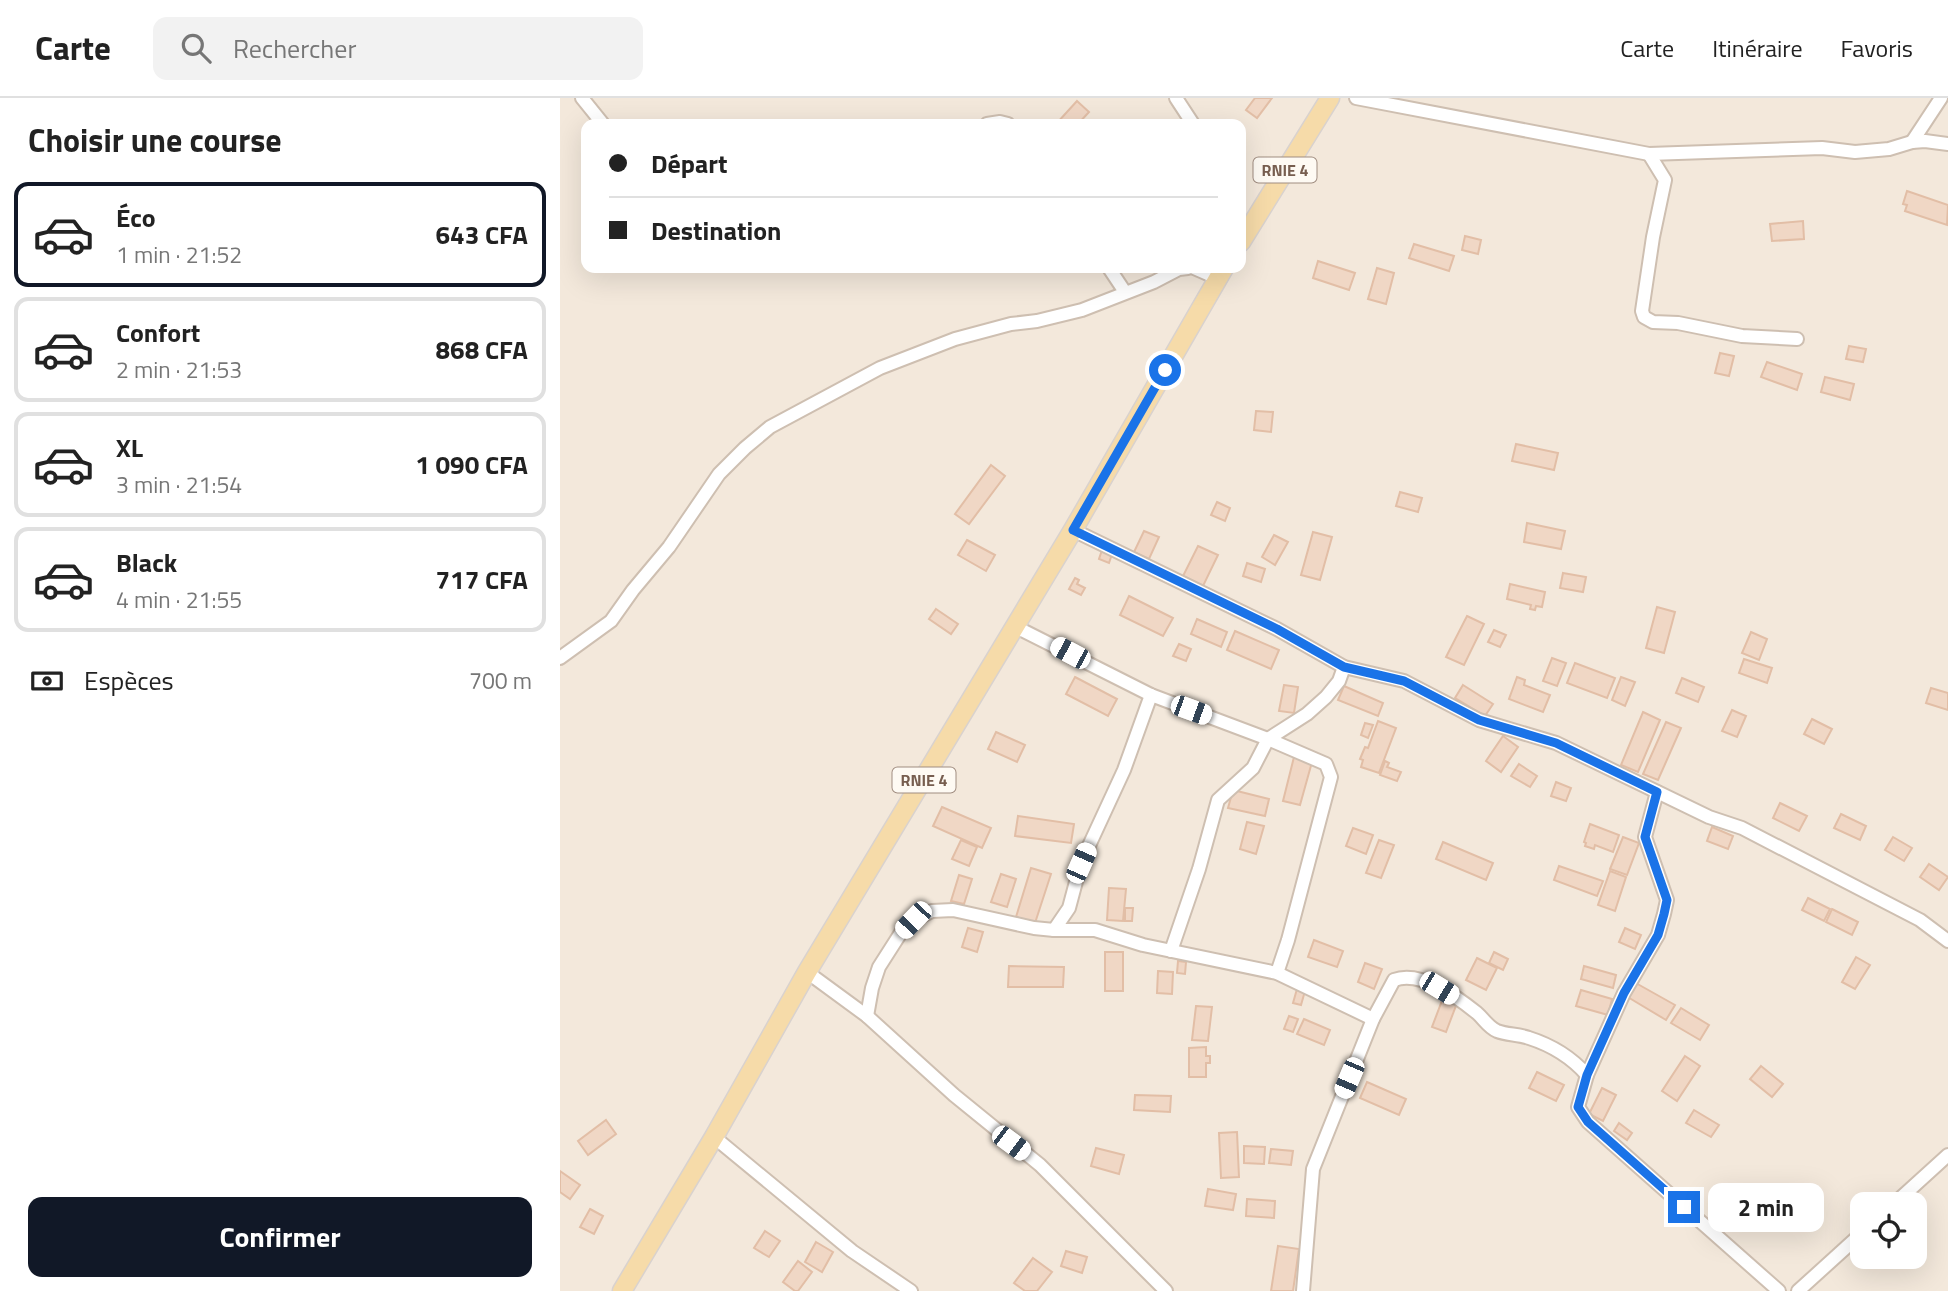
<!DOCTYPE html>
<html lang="fr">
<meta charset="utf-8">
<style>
:root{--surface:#fff;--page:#f2f2f2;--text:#222;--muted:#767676;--line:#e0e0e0;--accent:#111827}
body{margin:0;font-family:"Titillium Web",sans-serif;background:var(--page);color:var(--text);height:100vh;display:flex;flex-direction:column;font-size:26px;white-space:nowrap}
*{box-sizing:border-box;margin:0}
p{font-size:23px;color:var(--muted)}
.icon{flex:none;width:38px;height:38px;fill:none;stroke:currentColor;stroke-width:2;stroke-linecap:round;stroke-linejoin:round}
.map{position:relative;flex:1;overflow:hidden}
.panel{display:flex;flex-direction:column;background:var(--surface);width:560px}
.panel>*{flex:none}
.hud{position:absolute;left:21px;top:21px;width:665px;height:154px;border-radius:14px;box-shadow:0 7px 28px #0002;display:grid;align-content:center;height:154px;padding:0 28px;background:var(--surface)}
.fabs{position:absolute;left:1290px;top:1094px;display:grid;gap:14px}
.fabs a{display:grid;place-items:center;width:77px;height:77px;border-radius:14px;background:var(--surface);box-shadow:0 7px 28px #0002;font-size:35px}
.end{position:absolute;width:32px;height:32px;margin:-16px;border:9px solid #1a73e8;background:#fff;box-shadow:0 0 0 4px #fff}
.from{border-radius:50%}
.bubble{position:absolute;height:49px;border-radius:14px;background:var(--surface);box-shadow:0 7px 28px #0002;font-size:23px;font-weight:700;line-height:49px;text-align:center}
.car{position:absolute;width:21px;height:42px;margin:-21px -10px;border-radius:9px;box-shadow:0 0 5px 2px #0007;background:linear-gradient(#fff 24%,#345 0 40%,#fff 0 76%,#345 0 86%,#fff 0)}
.hud b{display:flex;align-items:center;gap:24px;height:66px;font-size:26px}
.hud b+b{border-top:2px solid var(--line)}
.hud i{width:18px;height:18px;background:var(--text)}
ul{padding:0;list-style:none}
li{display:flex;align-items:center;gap:21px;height:105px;margin:0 14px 10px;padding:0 14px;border:4px solid var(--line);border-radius:14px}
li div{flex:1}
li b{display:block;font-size:26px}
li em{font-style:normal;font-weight:700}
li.current{border-color:var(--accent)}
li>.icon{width:63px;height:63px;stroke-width:1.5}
h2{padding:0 28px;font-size:32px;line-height:84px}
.pay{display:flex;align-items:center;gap:18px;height:77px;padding:0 28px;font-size:26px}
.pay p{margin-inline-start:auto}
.button{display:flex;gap:14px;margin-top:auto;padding:14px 28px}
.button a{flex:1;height:80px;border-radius:14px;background:var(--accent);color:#fff;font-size:28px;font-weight:700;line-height:80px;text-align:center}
header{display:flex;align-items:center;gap:42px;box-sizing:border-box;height:98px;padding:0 35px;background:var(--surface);border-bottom:2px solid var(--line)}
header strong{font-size:33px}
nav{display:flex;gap:38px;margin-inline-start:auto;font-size:24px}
.search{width:490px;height:63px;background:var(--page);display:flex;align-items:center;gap:18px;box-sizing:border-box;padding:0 24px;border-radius:14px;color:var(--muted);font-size:26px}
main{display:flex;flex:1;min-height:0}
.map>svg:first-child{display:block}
.residential{fill:#f3e8db;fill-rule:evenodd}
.building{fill:#f0d7c5;stroke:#e2bea6;stroke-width:2}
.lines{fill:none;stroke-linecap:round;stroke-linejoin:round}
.street-casing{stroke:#cebfb1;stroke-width:16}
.primary-casing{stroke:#d9d2ce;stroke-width:21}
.street{stroke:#fff;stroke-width:12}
.primary{stroke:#f6dba9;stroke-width:18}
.route{stroke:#1a73e8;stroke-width:9}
.labels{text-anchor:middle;stroke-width:7;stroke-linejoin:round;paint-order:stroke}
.shield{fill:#fefaf3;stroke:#a08d80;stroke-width:2}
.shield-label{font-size:16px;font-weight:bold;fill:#775e4f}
</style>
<header>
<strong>Carte</strong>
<div class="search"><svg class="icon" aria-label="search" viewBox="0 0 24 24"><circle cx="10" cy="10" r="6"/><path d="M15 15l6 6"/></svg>Rechercher</div>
<nav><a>Carte</a><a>Itinéraire</a><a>Favoris</a></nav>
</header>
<main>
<section class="panel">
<h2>Choisir une course</h2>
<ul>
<li class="current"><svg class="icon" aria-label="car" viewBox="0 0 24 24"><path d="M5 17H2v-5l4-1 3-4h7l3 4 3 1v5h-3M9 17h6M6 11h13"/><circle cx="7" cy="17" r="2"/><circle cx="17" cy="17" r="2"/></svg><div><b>Éco</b><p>1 min · 21:52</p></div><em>643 CFA</em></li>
<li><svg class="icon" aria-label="car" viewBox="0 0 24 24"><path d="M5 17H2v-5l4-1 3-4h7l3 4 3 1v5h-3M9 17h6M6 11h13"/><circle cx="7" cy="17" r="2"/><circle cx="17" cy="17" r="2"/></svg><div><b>Confort</b><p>2 min · 21:53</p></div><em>868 CFA</em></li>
<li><svg class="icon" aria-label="car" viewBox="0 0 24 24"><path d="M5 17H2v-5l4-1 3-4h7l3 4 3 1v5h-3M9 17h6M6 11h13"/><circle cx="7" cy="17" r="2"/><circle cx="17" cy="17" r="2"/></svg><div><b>XL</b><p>3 min · 21:54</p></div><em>1 090 CFA</em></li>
<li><svg class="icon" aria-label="car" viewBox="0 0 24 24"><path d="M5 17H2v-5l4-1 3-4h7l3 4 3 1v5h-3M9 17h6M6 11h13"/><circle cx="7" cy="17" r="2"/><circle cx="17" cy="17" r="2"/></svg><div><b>Black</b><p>4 min · 21:55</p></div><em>717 CFA</em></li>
</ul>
<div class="pay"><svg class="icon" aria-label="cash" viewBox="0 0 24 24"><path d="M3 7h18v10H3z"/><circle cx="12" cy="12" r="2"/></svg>Espèces<p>700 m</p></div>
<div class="button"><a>Confirmer</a></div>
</section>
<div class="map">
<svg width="1388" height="1193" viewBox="0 0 1388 1193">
<rect width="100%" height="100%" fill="#fcf6ec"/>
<!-- residential -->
<path class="residential" d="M0,0h1388v1193h-1388zM26,26h655v144h-655zM1302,1106h52v52h-52z"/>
<!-- building -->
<g class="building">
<path d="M695,0h17l-15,20 -11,-8z"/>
<path d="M517,3l12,11 -11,12h-22z"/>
<path d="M1347,93l41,14 -1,20 -42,-14 2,-6 -4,-1z"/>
<path d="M1243,123l1,18 -32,2 -2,-17z"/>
<path d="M905,138l16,4 -3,14 -16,-4z"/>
<path d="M854,146l40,12 -5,15 -40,-13z"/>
<path d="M758,163l37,12 -6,17 -36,-12z"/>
<path d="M817,170l17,5 -8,31 -18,-5z"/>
<path d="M1289,248l17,3 -3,13 -17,-3z"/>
<path d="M1160,255l14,3 -5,20 -14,-3z"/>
<path d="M1207,264l35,12 -5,16 -36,-13z"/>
<path d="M1265,279l29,7 -4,16 -29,-8z"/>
<path d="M696,313l17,1 -2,20 -17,-2z"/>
<path d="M956,346l42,9 -4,17 -42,-9z"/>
<path d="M431,367l14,11 -36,48 -14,-10z"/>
<path d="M840,394l22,6 -4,14 -22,-6z"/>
<path d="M657,404l13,6 -5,13 -14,-6z"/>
<path d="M967,425l38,8 -4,18 -37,-7z"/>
<path d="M584,433l15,6 -10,22 -15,-7z"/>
<path d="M753,434l19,5 -12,43 -19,-5z"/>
<path d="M714,437l14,7 -13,23 -13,-8z"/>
<path d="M407,442l28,15 -9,16 -28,-16z"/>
<path d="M638,448l20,9 -15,31 -20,-10z"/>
<path d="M542,452l10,4 -3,9 -10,-4z"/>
<path d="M687,465l18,6 -4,13 -18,-6z"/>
<path d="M1003,475l23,4 -3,15 -23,-4z"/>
<path d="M515,480l4,2 -2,4 8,4 -4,7 -12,-6z"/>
<path d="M950,486l35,8 -3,15 -6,-1 -1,4 -5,-1 1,-4 -24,-6z"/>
<path d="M569,498l44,22 -10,18 -43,-21z"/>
<path d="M1097,509l18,5 -11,41 -18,-5z"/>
<path d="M376,511l22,15 -7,10 -22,-15z"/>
<path d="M907,518l17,8 -20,41 -18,-8z"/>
<path d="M637,521l30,13 -6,15 -30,-13z"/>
<path d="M934,532l12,5 -6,12 -12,-5z"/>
<path d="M675,533l44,19 -8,19 -44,-19z"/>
<path d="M1191,534l16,7 -8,21 -17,-7z"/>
<path d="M619,546l12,5 -5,12 -13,-5z"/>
<path d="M992,560l14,5 -9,23 -14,-5z"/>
<path d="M1184,561l28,9 -5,15 -28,-10z"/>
<path d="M1015,565l40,15 -8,20 -40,-15z"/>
<path d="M515,579l42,22 -9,17 -42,-22z"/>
<path d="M957,579l8,3 -1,5 26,10 -7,17 -34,-13z"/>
<path d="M1061,579l14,5 -10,24 -13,-6z"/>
<path d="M1122,580l22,9 -6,15 -22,-9z"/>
<path d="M724,587l14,2 -4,26 -15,-2z"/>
<path d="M903,587l30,19 -8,12 -30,-18z"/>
<path d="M784,588l39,17 -5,13 -40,-16z"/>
<path d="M1371,590l17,5v17l-22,-7z"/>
<path d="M1172,612l14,6 -9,21 -15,-6z"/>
<path d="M1083,614l17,8 -22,52 -17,-7z"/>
<path d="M1252,621l20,10 -8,15 -20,-10z"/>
<path d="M818,623l18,7 -17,45 -18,-6 2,-7 -3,-1 5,-12 3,1z"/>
<path d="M1106,624l15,6 -23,52 -15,-6z"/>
<path d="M805,625l8,2 -5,13 -7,-3z"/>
<path d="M436,634l29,13 -8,17 -29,-13z"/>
<path d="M943,638l15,11 -17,25 -15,-11z"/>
<path d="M734,659l18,5 -12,43 -17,-4z"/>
<path d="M825,663l4,2 -2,4 14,5 -4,9 -17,-6z"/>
<path d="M959,666l18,12 -7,11 -19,-11z"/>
<path d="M996,684l15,6 -5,13 -15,-5z"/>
<path d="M673,692l36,9 -4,17 -37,-8z"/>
<path d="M1220,705l27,13 -8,15 -26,-13z"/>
<path d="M382,709l49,21 -9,20 -49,-22z"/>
<path d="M1281,716l25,12 -6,14 -26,-12z"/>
<path d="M458,718l56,8 -3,19 -56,-7z"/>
<path d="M687,724l17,4 -8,28 -16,-5z"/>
<path d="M1030,726l29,11 -6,17 -18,-7 -1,4 -9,-3 1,-3 -2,-1z"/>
<path d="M1152,729l21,9 -5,13 -21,-8z"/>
<path d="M793,730l20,7 -7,19 -20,-8z"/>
<path d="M1063,739l16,6 -12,32 -17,-6z"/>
<path d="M1333,739l19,11 -8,13 -19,-11z"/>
<path d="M401,742l16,7 -8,19 -17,-7z"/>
<path d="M819,742l15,5 -13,33 -15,-5z"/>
<path d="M883,744l50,21 -7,17 -50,-21z"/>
<path d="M1369,766l19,13 -9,13 -19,-13z"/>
<path d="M999,768l44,15 -6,15 -43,-16z"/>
<path d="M471,770l20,6 -16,49 -19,-6z"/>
<path d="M1050,773l16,6 -11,34 -17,-6z"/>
<path d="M441,776l15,5 -9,28 -16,-5z"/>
<path d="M399,777l13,4 -8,25 -13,-3z"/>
<path d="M549,790l17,1 -3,32 -16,-1z"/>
<path d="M1248,800l22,11 -6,12 -22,-11z"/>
<path d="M565,810h8l-1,13h-7z"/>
<path d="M1272,811l26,13 -6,13 -26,-13z"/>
<path d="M408,830l15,4 -6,20 -15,-5z"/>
<path d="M1065,830l16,7 -6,14 -16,-7z"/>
<path d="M754,842l29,11 -6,16 -29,-10z"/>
<rect x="545" y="854" width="18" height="39"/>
<path d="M934,854l14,7 -5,11 -14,-7z"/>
<path d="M1296,859l14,8 -15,24 -13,-7z"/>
<path d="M917,860l20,10 -11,22 -20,-10z"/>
<path d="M618,863l8,1 -1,12 -8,-1z"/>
<path d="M805,865l17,6 -8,20 -16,-7z"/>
<path d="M449,868l55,1 -1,20h-55z"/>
<path d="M1024,868l32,9 -3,13 -32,-9z"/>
<path d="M598,873l15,1 -1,22 -15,-1z"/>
<path d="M1074,884l41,23 -9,15 -40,-24z"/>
<path d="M737,891l8,2 -4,14 -8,-2z"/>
<path d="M1021,892l31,9 -4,16 -32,-9z"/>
<path d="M883,900l14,5 -11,29 -14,-5z"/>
<path d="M636,908l16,1 -4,34 -16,-1z"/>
<path d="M1121,910l28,17 -9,15 -29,-17z"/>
<path d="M729,918l9,3 -5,13 -9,-3z"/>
<path d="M744,921l26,11 -6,15 -27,-11z"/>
<path d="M646,949v9h4v7h-4v14h-17v-29z"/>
<path d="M1125,958l15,10 -23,35 -15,-10z"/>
<path d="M1201,968l22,18 -11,13 -22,-18z"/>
<path d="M977,974l27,13 -8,16 -27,-13z"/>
<path d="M807,984l39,17 -7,16 -39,-17z"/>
<path d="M1042,990l14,7 -13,26 -14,-7z"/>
<path d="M575,997l36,1 -1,16 -36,-2z"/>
<path d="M1134,1012l25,15 -8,12 -25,-14z"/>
<path d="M46,1022l10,14 -28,21 -10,-14z"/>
<path d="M1059,1025l13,10 -5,7 -13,-9z"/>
<path d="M677,1034l2,45 -18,1 -2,-45z"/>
<path d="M684,1048l21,1 -1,17 -20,-1z"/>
<path d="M536,1050l28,7 -5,19 -28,-8z"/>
<path d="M711,1051l22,2 -2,14 -22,-2z"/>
<path d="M0,1073l20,14 -10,14 -10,-7z"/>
<path d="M648,1091l28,5 -3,16 -28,-4z"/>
<path d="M687,1101l28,2 -1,17 -28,-2z"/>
<path d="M30,1111l13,7 -9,18 -14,-7z"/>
<path d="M205,1133l15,10 -11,16 -15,-9z"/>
<path d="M256,1144l17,10 -11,20 -17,-10z"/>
<path d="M718,1148l21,3 -6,42h-22z"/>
<path d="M506,1153l21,6 -5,16 -21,-7z"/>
<path d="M473,1160l19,14 -15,19h-12l-11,-8z"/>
<path d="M238,1163l14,11 -14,19h-3l-12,-9z"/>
</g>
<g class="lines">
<!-- street casing -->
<g class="street-casing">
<g id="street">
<path d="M22,0l21,26"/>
<path d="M616,0l17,26"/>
<path d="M796,0l293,56 173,-6 33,4 34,-3 23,-7 13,-1 23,3"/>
<path d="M427,26l13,-2 8,2"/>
<path d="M1352,44l29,-44"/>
<path d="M1089,56l16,26 -12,57 -11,74 2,6 9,5 25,1 64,13 55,3"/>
<path d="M549,170l16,24"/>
<path d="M634,170l23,10"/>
<path d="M513,432l204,99 67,38 60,14 75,39 77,23 153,74 33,11 178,92 28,21"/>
<path d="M456,529l135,68 117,44 58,25 5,13 -43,163 -11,33"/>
<path d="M0,560l51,-37 22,-31 36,-43 50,-73 26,-26 25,-21 110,-59 75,-29 56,-15 26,-3 45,-11 72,-28 25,-13 9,-1"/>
<path d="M1097,694l-12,45 22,63 -3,14 -6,21 -34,58 -37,82 -9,32 10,15 191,169"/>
<path d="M494,832l15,-22 12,-45 43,-93 27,-75"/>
<path d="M611,853l28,-82 19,-69 35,-32 15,-29 39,-25 19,-17 13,-16 5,-14"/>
<path d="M247,874l60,44 87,79 86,70 126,126"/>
<path d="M307,918l5,-28 7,-21 23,-36 11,-11 19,-9 21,-1 81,18 20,2h41l48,15 134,28 96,46"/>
<path d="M154,1039l138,114 59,40"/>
<path d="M1334,1106l54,-49"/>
<path d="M743,1193l10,-122 60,-150 21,-39c27,-10 63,17 83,33 7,6 11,14 20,18 10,4 21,3 32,7 22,7 43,20 58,37"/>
<path d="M1238,1193l64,-58"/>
</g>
</g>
<!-- primary casing -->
<g class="primary-casing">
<g id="primary">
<path d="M681,144l89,-144"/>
<path d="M62,1193l92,-154 93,-165 266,-442 151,-262"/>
</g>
</g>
<!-- street -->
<use href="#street" class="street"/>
<!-- primary -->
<use href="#primary" class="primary"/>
</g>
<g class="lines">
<!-- route -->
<path class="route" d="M605,272l-92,160 204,99 67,38 60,14 75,39 77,23 101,49 -12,45 22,63 -3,14 -6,21 -34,58 -37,82 -9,32 10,15 96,85"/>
</g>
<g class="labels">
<!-- shield labels -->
<g class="shield">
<rect x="693.5" y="59.5" width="63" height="25" rx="5"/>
<rect x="332.5" y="669.5" width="63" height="25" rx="5"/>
</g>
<g class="shield-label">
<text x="725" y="78">RNIE 4</text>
<text x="364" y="688">RNIE 4</text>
</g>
</g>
</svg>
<div class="fabs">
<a><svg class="icon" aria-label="locate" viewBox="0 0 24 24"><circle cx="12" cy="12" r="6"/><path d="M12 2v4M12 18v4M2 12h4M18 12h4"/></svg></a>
</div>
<i class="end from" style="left:605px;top:272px"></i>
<i class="end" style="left:1124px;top:1109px"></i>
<div class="bubble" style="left:1148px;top:1085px;width:116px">2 min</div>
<i class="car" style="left:510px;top:555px;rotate:298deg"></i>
<i class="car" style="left:631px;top:612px;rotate:110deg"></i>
<i class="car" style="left:521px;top:765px;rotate:24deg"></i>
<i class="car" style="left:353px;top:822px;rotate:224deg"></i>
<i class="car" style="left:879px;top:890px;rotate:121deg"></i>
<i class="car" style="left:789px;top:980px;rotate:203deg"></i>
<i class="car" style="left:451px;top:1045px;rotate:127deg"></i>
<div class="hud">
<b><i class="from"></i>Départ</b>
<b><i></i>Destination</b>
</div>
</div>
</main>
